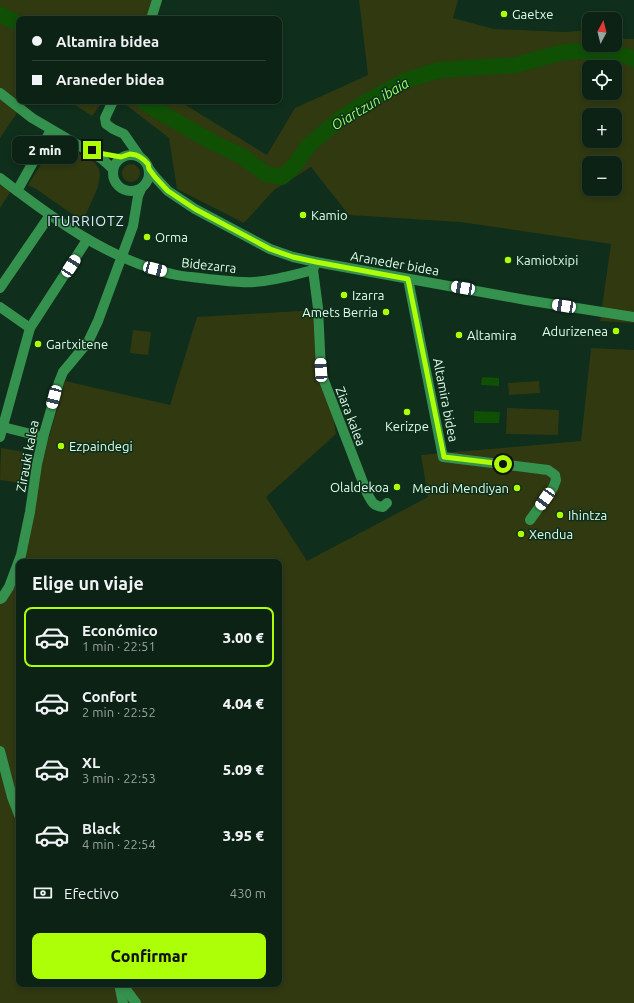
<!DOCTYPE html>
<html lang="es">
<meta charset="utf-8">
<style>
:root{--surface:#0b2214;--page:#142a1d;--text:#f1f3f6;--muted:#9aa4a0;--line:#2b3f34;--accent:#acff07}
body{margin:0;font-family:Ubuntu,sans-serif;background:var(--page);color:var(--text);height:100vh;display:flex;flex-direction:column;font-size:15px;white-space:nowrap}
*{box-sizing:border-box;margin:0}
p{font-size:13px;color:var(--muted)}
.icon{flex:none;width:22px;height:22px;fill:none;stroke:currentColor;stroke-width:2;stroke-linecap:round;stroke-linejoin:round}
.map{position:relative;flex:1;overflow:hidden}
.side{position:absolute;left:16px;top:559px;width:266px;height:428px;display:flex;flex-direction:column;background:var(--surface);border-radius:8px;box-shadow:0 2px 6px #0003,0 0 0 1px var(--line)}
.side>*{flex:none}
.top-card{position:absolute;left:16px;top:16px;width:266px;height:88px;border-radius:8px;box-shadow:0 2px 6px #0003,0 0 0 1px var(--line);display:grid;align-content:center;height:88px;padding:0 16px;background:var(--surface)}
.needle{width:26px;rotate:7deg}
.fabs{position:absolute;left:582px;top:12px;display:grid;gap:8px}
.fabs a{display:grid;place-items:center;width:40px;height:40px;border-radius:8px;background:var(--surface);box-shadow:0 2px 6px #0003,0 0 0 1px var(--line);font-size:20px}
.end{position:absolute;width:18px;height:18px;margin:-9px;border:5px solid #acff07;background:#111;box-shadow:0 0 0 2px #111}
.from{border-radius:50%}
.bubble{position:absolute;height:28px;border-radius:8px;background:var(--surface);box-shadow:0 2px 6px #0003,0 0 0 1px var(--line);font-size:13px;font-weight:800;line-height:28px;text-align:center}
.car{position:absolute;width:12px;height:24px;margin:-12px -6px;border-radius:5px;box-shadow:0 0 3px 1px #0007;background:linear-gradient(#fff 24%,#345 0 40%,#fff 0 76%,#345 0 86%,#fff 0)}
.top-card b{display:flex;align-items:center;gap:14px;height:38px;font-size:15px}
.top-card b+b{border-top:1px solid var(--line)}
.top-card i{width:10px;height:10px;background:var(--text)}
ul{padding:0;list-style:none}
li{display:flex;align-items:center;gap:12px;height:60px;margin:0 8px 6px;padding:0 8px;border:2px solid transparent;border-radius:8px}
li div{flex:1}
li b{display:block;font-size:15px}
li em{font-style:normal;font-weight:800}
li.current{border-color:var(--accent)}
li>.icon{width:36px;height:36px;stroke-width:1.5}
h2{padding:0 16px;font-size:18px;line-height:48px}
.pay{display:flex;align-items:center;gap:10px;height:44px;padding:0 16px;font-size:15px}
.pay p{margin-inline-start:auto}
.primary-button{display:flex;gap:8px;margin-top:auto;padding:8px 16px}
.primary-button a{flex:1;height:46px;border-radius:8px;background:var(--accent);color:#111;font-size:16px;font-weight:800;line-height:46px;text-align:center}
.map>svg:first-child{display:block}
.green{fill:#313911;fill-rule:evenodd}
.water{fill:#0f5005}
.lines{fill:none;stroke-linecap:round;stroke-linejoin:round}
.river{stroke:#0f5005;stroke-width:16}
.minor{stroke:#35924e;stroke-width:10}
.route{stroke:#acff07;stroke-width:5}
.poi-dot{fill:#acff07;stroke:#0f2e1b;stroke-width:1.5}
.labels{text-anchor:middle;stroke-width:3;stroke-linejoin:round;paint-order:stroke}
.poi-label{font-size:13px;fill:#dbffe8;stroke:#0f2e1b;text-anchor:start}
.street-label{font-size:13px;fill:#dbffe8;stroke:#0f2e1b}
.water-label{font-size:14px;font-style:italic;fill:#96ff69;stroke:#0f2e1b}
.neighbourhood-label{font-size:14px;letter-spacing:1px;fill:#ddebff;stroke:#0f2e1b}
</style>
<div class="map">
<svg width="634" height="1003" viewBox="0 0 634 1003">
<rect width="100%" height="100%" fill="#0f2e1b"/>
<!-- green -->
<g class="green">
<path d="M0,0h156l-7,19h-130v82h12l-12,9 -19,28z"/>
<path d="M359,0h99l-5,18 41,11 71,3 24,-2v15h26v-6h19v284l-34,-2 11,-77 -151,-22 -111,-7 -38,-48 -37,23 -30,33 -67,-34 -8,-51 -48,-37h58l88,54 28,-47 73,-33zM589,67h26v26h-26zM589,115h26v26h-26zM589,163h26v26h-26z"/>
<path d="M69,101h34l-11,15z"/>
<path d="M56,141l39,22 4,6 1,6 -2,12 -12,27 -8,4 -42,-29 -8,-4z"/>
<circle cx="131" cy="173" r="9"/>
<path d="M0,185l11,6 -11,17z"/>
<path d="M316,310l20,124 -70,63 41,64 121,-64 -7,-42 160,-14 10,-93 43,2v653h-634v-410l17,-7 2,-10v408h260v-422h-258l13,-79 17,-53 14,-49 105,24 27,-88z"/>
<path d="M133,330l18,2 -3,23 -18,-2z"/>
<path d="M539,381l1,12 -31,2 -1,-12z"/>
<path d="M507,408l52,2 -1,25 -52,-1z"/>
<path d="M1,448l23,4 -4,31 -20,-3z"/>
</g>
<!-- water -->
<g class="water">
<path d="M482,377l17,1v8l-18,-1z"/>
<path d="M474,411l26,1 -1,11h-25z"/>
</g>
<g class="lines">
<!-- river -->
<g class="river">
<path d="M0,14l19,10"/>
<path d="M143,101l17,11 54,31 26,12 26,19 16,3 13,-12 13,-19 33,-28 27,-17 36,-20 35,-11 77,-5 44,-12 17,-2 43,3 14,5"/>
</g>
<!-- minor -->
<g class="minor">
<path d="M151,19l6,-19"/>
<path d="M0,93l32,25 70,41 11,10"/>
<path d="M113,101l-8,17 1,6 7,5 11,5 16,23"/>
<circle cx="131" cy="173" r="18"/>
<path d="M149,169l6,8 13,14 27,18 75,40 23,8 23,5 210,38 108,17"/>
<path d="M0,178c51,39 108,82 172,96 12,3 24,3 36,5 13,1 33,4 46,3 20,-1 40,-7 59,-12l3,-8"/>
<path d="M17,191l34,-61"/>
<path d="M313,270l5,38 3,62 2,8 44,115c5,9 6,13 16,14l4,-4"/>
<path d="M408,279l35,178 105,13 7,5 1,5 -3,8 -23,32"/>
<path d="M0,288l50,-73"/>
<path d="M0,307l30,21"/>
<path d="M3,427l40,10"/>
<path d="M0,437l30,-109 55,-85 2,-4"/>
<path d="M0,599l2,-1 7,-11 12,-32 9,-43 7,-48 7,-30 15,-52 4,-10 25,-30 10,-21 35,-95 5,-30 3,-7"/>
<path d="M0,751l12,46 7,18"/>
<path d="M119,984l4,19"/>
<path d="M122,984l14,19"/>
</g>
</g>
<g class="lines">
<!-- route -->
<path class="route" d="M92,150l12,4 17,3 9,-3 6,1 4,2 4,3 4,4 1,5 6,8 13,14 27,18 75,40 23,8 23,5 92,17 36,178 59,7"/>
</g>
<!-- markers -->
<g class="poi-dot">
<circle cx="504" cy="14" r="4"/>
<circle cx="303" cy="215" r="4"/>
<circle cx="147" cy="237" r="4"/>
<circle cx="508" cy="260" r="4"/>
<circle cx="344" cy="295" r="4"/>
<circle cx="386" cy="312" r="4"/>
<circle cx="616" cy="331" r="4"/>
<circle cx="459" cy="335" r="4"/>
<circle cx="38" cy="344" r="4"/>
<circle cx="407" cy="412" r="4"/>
<circle cx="61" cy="446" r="4"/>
<circle cx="397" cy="487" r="4"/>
<circle cx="517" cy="488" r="4"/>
<circle cx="560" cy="515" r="4"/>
<circle cx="521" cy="534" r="4"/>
</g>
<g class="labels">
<!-- poi labels -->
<g class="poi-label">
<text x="512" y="19">Gaetxe</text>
<text x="311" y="220">Kamio</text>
<text x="155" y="242">Orma</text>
<text x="516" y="265">Kamiotxipi</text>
<text x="352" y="300">Izarra</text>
<text x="378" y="317" text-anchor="end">Amets Berria</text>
<text x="608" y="336" text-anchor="end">Adurizenea</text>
<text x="467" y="340">Altamira</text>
<text x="46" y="349">Gartxitene</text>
<text x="407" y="431" text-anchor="middle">Kerizpe</text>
<text x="69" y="451">Ezpaindegi</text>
<text x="389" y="492" text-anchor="end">Olaldekoa</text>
<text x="509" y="493" text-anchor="end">Mendi Mendiyan</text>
<text x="568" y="520">Ihintza</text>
<text x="529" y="539">Xendua</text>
</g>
<!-- street labels -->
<g class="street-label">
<text transform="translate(395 263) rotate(10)" y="5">Araneder bidea</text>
<text transform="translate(209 265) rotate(6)" y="5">Bidezarra</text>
<text transform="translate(446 400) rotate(79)" y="5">Altamira bidea</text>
<text transform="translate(351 416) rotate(69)" y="5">Ziara kalea</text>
<text transform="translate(27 456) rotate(-79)" y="5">Zirauki kalea</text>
</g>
<!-- water labels -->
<g class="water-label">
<text transform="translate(370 104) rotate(-31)" y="5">Oiartzun ibaia</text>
</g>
<!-- neighbourhood labels -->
<g class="neighbourhood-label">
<text x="86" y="226">ITURRIOTZ</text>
</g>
</g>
</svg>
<div class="fabs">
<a><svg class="needle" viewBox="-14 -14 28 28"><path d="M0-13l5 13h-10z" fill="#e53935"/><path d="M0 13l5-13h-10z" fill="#9aa4a0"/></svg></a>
<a><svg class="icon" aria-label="locate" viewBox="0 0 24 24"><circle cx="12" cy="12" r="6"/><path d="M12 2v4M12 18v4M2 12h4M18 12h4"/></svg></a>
<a>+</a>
<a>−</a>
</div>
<i class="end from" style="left:503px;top:464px"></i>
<i class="end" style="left:92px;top:150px"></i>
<div class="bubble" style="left:12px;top:136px;width:66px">2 min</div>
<i class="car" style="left:71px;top:266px;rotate:33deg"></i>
<i class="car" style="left:155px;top:269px;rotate:105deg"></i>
<i class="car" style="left:463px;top:288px;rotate:280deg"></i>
<i class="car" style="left:564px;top:306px;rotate:279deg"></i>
<i class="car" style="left:321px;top:370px;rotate:357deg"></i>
<i class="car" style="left:54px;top:397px;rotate:195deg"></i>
<i class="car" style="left:545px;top:499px;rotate:215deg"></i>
<div class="top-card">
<b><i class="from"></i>Altamira bidea</b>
<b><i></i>Araneder bidea</b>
</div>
<section class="side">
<h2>Elige un viaje</h2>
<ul>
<li class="current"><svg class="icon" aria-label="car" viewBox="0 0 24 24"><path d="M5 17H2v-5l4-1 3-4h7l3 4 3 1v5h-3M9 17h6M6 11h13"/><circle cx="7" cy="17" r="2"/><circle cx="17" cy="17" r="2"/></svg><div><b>Económico</b><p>1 min · 22:51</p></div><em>3.00 €</em></li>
<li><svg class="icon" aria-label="car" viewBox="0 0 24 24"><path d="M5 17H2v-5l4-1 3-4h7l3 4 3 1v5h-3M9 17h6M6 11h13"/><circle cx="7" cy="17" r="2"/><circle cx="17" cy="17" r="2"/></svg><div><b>Confort</b><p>2 min · 22:52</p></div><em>4.04 €</em></li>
<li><svg class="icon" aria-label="car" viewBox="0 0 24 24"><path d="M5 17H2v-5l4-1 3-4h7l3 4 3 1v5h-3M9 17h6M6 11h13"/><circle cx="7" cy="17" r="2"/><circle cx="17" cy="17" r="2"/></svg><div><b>XL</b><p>3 min · 22:53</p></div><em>5.09 €</em></li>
<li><svg class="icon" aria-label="car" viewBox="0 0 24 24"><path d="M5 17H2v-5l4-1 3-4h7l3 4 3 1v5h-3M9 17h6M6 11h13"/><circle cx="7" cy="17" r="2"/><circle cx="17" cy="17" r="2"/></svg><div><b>Black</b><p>4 min · 22:54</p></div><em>3.95 €</em></li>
</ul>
<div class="pay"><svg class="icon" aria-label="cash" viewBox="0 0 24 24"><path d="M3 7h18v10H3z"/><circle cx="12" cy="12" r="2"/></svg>Efectivo<p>430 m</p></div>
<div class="primary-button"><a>Confirmar</a></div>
</section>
</div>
